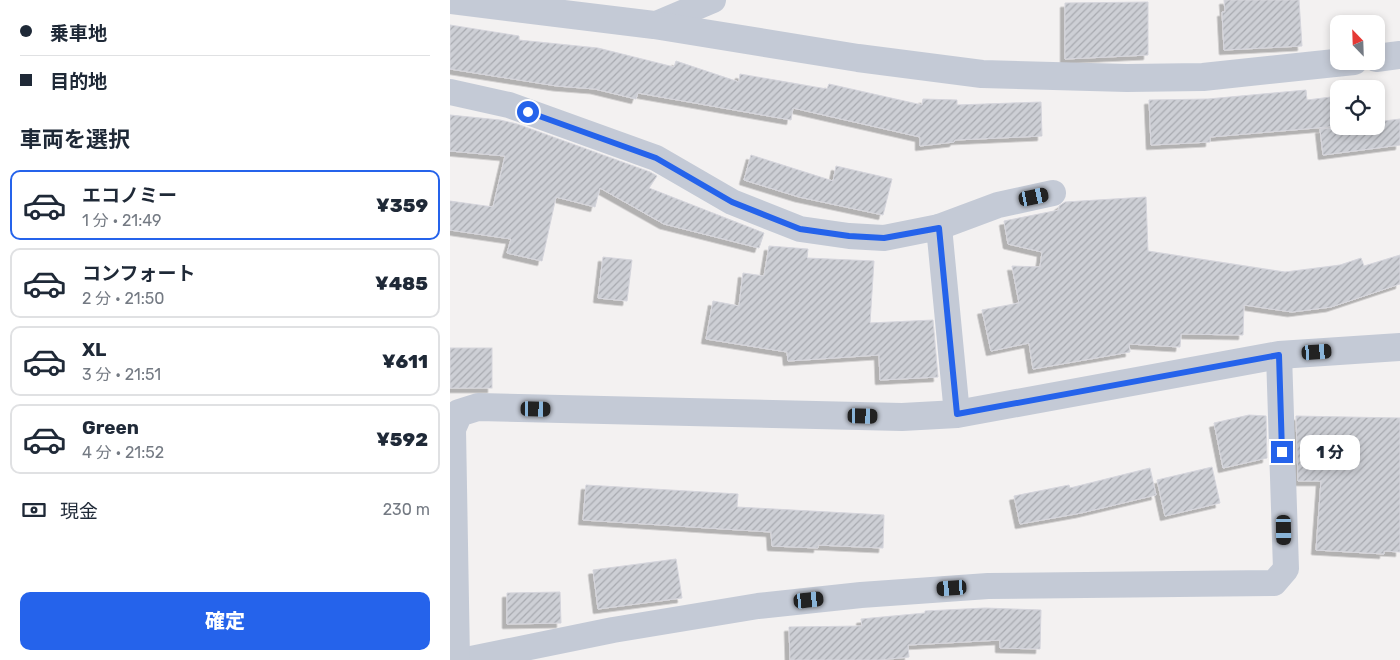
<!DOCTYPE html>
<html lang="ja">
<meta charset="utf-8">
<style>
:root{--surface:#fff;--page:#f6f6f7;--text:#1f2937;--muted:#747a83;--line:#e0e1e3;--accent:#2563eb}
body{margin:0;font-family:Rubik,"Noto Sans JP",sans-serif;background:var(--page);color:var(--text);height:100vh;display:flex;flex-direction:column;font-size:19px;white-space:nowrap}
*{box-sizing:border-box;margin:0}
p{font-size:16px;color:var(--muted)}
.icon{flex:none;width:28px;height:28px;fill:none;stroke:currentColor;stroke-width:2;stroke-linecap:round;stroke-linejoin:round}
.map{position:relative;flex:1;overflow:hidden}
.sheet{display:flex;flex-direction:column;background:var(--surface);width:450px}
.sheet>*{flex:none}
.top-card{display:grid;align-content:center;height:110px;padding:0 20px;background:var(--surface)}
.needle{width:32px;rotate:337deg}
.controls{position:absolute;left:880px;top:15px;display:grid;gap:10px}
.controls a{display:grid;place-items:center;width:55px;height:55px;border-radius:10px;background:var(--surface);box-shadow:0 2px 8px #0003;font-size:25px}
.end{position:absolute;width:22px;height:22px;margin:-11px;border:6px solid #2563eb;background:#fff;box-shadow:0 0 0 2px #fff}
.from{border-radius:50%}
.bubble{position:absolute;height:35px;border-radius:10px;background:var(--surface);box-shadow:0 2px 8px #0003;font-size:16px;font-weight:800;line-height:35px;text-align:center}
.car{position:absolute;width:15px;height:30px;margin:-15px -8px;border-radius:6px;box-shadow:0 0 4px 1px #0007;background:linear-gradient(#222 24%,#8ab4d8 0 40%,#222 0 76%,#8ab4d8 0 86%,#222 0)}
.top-card b{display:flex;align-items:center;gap:18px;height:48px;font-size:19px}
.top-card b+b{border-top:1px solid var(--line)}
.top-card i{width:12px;height:12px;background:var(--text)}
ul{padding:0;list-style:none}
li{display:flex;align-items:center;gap:15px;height:70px;margin:0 10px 8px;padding:0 10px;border:2px solid var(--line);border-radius:10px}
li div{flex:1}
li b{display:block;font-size:19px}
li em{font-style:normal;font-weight:800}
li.current{border-color:var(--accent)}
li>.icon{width:45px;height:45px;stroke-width:1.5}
h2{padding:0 20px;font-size:22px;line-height:60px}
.pay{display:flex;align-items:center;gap:12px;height:55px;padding:0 20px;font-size:19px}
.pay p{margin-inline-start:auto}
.button{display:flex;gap:10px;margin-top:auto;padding:10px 20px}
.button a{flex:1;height:58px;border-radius:10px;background:var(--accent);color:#fff;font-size:20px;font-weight:800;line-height:58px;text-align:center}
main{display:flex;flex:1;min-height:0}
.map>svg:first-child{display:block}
.building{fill:url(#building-hatch);stroke:#d5d5dc;filter:url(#shadow)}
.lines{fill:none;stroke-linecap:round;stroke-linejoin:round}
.minor{stroke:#c4cad6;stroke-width:26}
.tertiary{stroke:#c4cad6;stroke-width:28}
.route{stroke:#2563eb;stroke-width:6}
</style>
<main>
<section class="sheet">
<div class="top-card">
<b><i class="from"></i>乗車地</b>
<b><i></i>目的地</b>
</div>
<h2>車両を選択</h2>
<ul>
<li class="current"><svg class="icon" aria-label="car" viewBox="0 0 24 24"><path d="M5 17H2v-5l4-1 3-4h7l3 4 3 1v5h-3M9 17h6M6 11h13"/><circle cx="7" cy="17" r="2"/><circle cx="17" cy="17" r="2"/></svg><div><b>エコノミー</b><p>1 分 · 21:49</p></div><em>¥359</em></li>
<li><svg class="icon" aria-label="car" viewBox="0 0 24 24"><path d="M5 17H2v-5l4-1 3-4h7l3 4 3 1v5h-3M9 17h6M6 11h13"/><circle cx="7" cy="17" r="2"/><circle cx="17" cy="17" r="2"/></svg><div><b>コンフォート</b><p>2 分 · 21:50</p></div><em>¥485</em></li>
<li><svg class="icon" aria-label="car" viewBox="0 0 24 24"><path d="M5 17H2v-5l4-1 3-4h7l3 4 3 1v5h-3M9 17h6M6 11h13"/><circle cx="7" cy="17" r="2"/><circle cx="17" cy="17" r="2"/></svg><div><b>XL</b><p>3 分 · 21:51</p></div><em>¥611</em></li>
<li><svg class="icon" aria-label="car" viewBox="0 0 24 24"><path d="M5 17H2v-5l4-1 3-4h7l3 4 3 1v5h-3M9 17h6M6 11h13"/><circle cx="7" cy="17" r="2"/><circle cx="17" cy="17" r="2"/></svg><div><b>Green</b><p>4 分 · 21:52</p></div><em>¥592</em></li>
</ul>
<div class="pay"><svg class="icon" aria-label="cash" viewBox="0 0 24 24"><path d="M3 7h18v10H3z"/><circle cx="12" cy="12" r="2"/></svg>現金<p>230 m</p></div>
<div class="button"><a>確定</a></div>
</section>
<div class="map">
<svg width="950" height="660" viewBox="0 0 950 660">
<defs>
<pattern id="building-hatch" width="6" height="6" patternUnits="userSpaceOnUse" patternTransform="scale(1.25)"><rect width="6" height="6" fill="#cdcfd5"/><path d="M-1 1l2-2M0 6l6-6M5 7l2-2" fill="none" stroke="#a8aab0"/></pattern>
<filter id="shadow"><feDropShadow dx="-4.5" dy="4.5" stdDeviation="0" flood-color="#0004"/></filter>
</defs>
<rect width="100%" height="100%" fill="#f3f1f1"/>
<!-- building -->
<g class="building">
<path d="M774,0h75l3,46 -78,4 -2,-38h3z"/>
<path d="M698,2v53l-83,4v-56z"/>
<path d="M0,25l69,11v4l79,8 76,19 2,-6 63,21 1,-8 87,15 2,-5 93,21 1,-6 34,1v5l84,-3 1,34 -87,4 -1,2 -34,4v-9l-127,-29 -2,12 -153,-27 -2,6 -41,-10 -38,-3 -107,-17z"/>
<path d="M856,90l1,10 32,-4v30l-129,11v5l-59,3 -2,-45 59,-1z"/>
<path d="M0,115l50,5 17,4 133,48 7,4 -8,12 115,45 -5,15 -95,-24 -64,-36 -5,19 -39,-10 -14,64 -35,-8 4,-14 -61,-9v-29l43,6 12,-51 -55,-5z"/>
<path d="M950,119v26l-77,10 -3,-26 56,-3v-4z"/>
<path d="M301,155l82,26 3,-15 56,13 -9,36 -84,-18 -55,-17z"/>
<path d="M696,197l2,54 137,21 55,-7 21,-7 3,8 36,-11v29l-69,23 -39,5 -48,-7 -1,30 -62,-1 -1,13 -51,-3 1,8 -97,17 -4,-26 -38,8 -9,-41 37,-7 -7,-37 28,1 2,-15 -34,-8 -4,-23 55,-11v-4l6,-4z"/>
<path d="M319,246l39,3 -1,9 67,3 -4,62 63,-3 5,57 -58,3 -1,-25 -91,6 -1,-9 -81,-13 7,-38 26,5 4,-33 21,3z"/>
<path d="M153,257l29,3 -5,41 -29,-3z"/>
<rect x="0" y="348" width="42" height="40"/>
<path d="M799,415l17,1 1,42 -44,10 -9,-45z"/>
<path d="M846,416l104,2v134l-16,-1v3l-68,-4 5,-69h-23z"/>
<path d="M762,467l8,36 -55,13 -8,-36z"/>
<path d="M700,468l6,27 -75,18 -61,11 -6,-28 55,-11 1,3z"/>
<path d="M136,485l152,9 -1,13 147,8 -1,33 -65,-3v3l-46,-2 -1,-14 -188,-12z"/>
<path d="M226,559l6,39 -84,11 -5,-39z"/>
<path d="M110,592l1,31 -54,1v-31z"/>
<path d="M535,608l56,2 -1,39 -40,-1v-8l-92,5 1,12 -30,3h-89l-1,-33 73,-1 -1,-7 64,-6v-2z"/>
</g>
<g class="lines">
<!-- minor -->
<g class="minor">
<path d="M204,25l59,-25"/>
<path d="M0,92l59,13 147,53 76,44 68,27 49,7 35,2 55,-11 18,187"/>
<path d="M489,227l59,-22 55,-12"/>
<path d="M16,660l147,-30 145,-24 103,-11 127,-9 286,-3 12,-14 -7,-214"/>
</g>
<!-- tertiary -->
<g class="tertiary">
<path d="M0,0l204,25 204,33 124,16 145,4 76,-1 151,-16"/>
<path d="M926,58l24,-3"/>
<path d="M6,660l-4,-231 7,-16 19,-6 424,10 55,-3 322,-59 121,-8"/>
</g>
</g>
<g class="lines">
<!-- route -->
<path class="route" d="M78,112l128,46 76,44 68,27 49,7 35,2 55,-10 18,186 322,-59 3,97"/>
</g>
</svg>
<div class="controls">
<a><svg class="needle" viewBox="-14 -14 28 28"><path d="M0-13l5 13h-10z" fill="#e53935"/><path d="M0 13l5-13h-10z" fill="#747a83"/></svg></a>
<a><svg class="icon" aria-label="locate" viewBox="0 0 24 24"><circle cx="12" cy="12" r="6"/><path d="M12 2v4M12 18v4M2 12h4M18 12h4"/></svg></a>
</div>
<i class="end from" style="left:78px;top:112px"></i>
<i class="end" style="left:832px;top:452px"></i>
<div class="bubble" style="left:850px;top:435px;width:60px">1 分</div>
<i class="car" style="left:584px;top:197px;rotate:78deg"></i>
<i class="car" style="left:867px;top:352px;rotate:86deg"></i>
<i class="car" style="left:86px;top:409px;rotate:91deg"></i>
<i class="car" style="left:413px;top:416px;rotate:91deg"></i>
<i class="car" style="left:834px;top:530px;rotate:179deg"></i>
<i class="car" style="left:502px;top:588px;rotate:266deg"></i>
<i class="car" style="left:359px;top:600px;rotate:84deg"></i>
</div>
</main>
